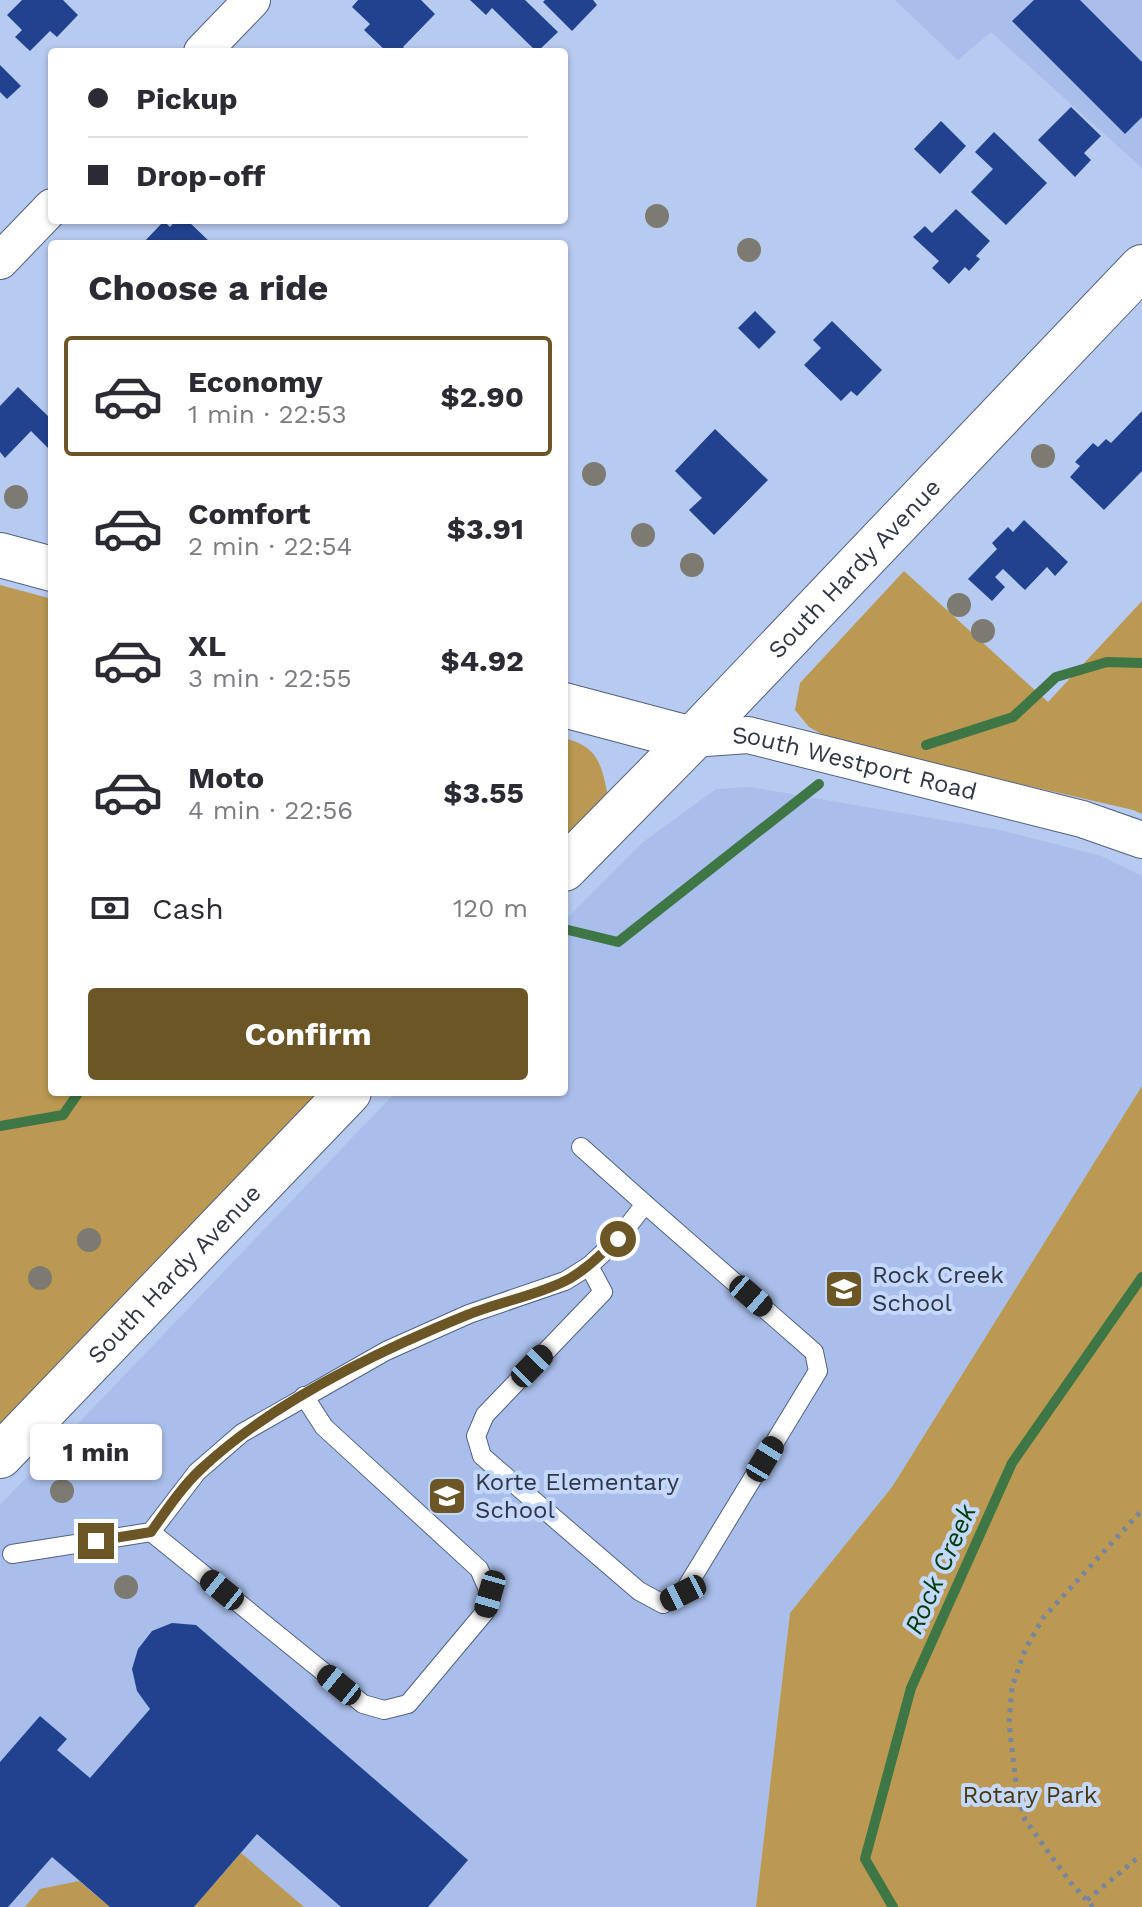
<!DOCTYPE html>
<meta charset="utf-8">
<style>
:root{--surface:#fff;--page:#f7f7f7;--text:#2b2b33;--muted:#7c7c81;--line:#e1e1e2;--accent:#6d5626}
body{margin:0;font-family:"Work Sans",sans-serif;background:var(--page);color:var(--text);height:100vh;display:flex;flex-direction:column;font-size:30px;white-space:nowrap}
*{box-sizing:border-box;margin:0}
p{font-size:26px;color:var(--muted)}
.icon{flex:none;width:44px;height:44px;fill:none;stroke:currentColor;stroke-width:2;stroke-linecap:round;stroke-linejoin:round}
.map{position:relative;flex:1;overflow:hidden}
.side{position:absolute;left:48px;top:240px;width:520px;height:856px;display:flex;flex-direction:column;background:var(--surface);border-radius:8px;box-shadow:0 2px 6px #0004}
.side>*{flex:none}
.top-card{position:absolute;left:48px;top:48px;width:520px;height:176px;border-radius:8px;box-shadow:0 2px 6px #0004;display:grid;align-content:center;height:176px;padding:0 40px;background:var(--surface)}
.end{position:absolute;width:36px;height:36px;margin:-18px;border:10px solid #6d5626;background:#fff;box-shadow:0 0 0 4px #fff}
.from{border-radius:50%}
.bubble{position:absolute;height:56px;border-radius:8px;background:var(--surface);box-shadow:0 2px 6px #0004;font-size:26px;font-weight:700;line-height:56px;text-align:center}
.car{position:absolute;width:24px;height:48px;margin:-24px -12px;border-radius:10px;box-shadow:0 0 6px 2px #0007;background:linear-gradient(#222 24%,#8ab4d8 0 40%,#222 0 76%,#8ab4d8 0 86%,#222 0)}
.top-card b{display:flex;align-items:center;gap:28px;height:76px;font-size:30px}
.top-card b+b{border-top:2px solid var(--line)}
.top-card i{width:20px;height:20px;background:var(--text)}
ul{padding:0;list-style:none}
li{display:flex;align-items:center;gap:24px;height:120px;margin:0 16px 12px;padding:0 24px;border:4px solid transparent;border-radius:8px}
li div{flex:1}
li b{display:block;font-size:30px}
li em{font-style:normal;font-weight:700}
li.on{border-color:var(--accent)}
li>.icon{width:72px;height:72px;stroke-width:1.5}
h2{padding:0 40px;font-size:36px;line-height:96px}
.pay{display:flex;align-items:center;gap:20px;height:88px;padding:0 40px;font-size:30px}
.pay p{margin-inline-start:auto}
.cta{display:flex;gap:16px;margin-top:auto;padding:16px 40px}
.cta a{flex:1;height:92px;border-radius:8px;background:var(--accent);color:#fff;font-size:32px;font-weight:700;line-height:92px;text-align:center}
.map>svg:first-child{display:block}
.built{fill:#a9beea}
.green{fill:#bb9952}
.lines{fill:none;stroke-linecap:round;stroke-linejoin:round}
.stream{stroke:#3e7646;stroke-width:10}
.building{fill:#21428f}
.service-casing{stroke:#516182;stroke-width:20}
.minor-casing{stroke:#516182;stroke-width:38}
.tertiary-casing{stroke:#516182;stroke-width:46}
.path{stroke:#7785a0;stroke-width:5;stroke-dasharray:4 6;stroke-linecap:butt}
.service{stroke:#fff;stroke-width:18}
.minor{stroke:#fff;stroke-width:36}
.tertiary{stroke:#fff;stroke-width:44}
.tree{fill:#7c7a71}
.route{stroke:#6d5626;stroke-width:10}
.labels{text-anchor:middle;stroke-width:8;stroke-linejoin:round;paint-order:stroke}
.street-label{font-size:24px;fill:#2f3645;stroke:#c4d7fc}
.poi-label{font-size:24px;fill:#2f3645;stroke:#c4d7fc;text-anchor:start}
.park-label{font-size:24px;fill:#4b380a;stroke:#c4d7fc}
.water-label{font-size:26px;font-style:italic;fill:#033d09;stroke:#c4d7fc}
</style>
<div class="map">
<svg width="1142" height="1907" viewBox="0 0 1142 1907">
<rect width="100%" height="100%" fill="#b7caef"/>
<!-- built -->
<g class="built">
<path d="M895,0h247v168l-151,-136 -33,28z"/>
<path d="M750,787l250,43 101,26 41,20v210l-250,401 -102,126 -34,294h-756v-402l396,-413h168v-171l78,-78 74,-54z"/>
</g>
<!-- green -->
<g class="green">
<path d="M904,571l144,131 94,-101v213l-9,-4 -299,-69 -25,-14 -14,-17 5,-27z"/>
<path d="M0,585l52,14v493h272l-324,337z"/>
<path d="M564,738c35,9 37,26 44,58l-44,45z"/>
<path d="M1142,1086v821h-386l34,-294 102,-126z"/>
<path d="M241,1853l63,54h-110z"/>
<path d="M79,1881l31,26h-85l15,-18z"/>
</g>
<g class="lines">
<!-- stream -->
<g class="stream">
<path d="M926,745l87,-28 43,-40 51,-15 35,1"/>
<path d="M564,929l54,13 201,-158"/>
<path d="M0,1126l63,-11 16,-23"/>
<path d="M893,1907l-28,-48 46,-171 101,-225 130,-186"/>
</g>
</g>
<!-- building -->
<g class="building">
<path d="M22,0h41l15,15 -21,22 -7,-6 -20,20 -15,-14 7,-7 -15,-15z"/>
<path d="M358,0h63l14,14 -32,33 5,5h-21l-23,-22 6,-6 -18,-17z"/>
<path d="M470,0h55l33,32 -21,20 -45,-44 -6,7z"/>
<path d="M545,0h48l4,5 -25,26 -29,-29z"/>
<path d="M1034,0h46l62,62v55l-17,17 -113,-113z"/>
<path d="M0,65l21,21 -14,13 -7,-7z"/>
<path d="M1071,107l30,29 -17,17 7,7 -16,17 -37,-37z"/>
<path d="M941,121l25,25 -26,28 -26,-25z"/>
<path d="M994,132l53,51 -41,42 -35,-33 22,-23 -18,-17z"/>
<path d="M956,209l34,32 -14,15 4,3 -11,12 -4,-4 -16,17 -17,-16 7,-7 -26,-24 12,-11 7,7z"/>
<path d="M176,220h11l25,24h-70l22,-23 6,6z"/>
<path d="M755,311l21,21 -17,17 -21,-21z"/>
<path d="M832,321l50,49 -25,26 -6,-5 -10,10 -37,-36 17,-17 -8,-8z"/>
<path d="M18,387l34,33v27l-2,3 -19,-19 -26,27 -5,-6v-46z"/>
<path d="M1142,411v60l-38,39 -34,-33 10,-11 -5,-4 18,-19 5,4 8,-8 5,4z"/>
<path d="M715,429l53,51 -54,55 -25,-25 13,-12 -27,-27z"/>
<path d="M1024,520l44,42 -13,14 -8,-9 -22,23 -22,-21 -8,8 10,10 -13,14 -24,-22 29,-30 -5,-6 16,-16 5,5z"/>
<path d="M172,1623l24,2 272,235 -40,47h-87l-84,-73 -63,73h-84l-58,-50 -44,50h-8v-145l40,-46 27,23 -10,11 33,28 60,-69 -13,-18 -5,-22 6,-20 14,-18z"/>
</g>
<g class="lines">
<!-- service casing -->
<g class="service-casing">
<g id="service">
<path d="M589,1266l14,26 -118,123 -9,21 6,20 157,135 24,13 20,-11 135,-222 -4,-19 -169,-148"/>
<path d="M151,1532l46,-60 45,-39 144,-82 83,-37 96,-33 24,-15 29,-27 27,-35 -64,-57"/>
<path d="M12,1554l139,-22 212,172 21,6 24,-6 77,-92 5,-18 -11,-25 -155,-142 -20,-31"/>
</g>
</g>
<!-- minor casing -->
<g class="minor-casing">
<g id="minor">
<path d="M202,52l50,-52"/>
<path d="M0,261l52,-54"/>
<path id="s1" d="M692,739l56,-4 334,84 60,21"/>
</g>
</g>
<!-- tertiary casing -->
<g class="tertiary-casing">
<g id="tertiary">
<path d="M0,555l52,14"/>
<path d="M564,705l128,34"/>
<path id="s2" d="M564,869l128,-130 450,-472"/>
<path id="s3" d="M0,1456l349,-364"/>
</g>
</g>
<!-- path -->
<g class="path">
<path d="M1087,1900l54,-45"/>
<path d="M1093,1907l-23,-25 -45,-62 -8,-28 -8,-69 3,-36 13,-37 18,-32 99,-108"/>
</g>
<!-- service -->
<use href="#service" class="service"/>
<!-- minor -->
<use href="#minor" class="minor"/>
<!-- tertiary -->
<use href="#tertiary" class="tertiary"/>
</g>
<!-- trees -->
<g class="tree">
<circle cx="657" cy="216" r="12"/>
<circle cx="749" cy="250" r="12"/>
<circle cx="1043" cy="456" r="12"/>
<circle cx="594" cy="474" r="12"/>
<circle cx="16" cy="497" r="12"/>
<circle cx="643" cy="535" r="12"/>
<circle cx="692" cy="565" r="12"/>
<circle cx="959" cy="605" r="12"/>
<circle cx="983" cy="631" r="12"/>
<circle cx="89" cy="1240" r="12"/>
<circle cx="40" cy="1278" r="12"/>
<circle cx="62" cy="1491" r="12"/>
<circle cx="126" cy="1587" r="12"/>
</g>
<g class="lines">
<!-- route -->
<path class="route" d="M96,1541l55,-9c15,-21 30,-44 49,-62 70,-66 178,-119 267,-155 32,-13 68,-19 98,-34 20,-10 36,-27 53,-42"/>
</g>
<!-- icons -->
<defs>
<g id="school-square" transform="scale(2)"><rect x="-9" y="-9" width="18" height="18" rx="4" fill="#6d5626" stroke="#c4d7fc"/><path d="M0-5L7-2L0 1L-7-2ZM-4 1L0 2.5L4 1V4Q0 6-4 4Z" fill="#fff"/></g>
</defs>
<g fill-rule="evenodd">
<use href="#school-square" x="844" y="1289"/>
<use href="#school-square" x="447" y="1496"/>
</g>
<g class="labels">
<!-- street labels -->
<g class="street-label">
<text dy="8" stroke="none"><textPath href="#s2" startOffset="418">South Hardy Avenue</textPath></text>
<text dy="8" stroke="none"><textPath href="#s1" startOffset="166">South Westport Road</textPath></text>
<text dy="8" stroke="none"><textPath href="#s3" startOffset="252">South Hardy Avenue</textPath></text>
</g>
<!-- poi labels -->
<g class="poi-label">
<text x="872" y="1283">Rock Creek<tspan x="872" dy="28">School</tspan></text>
<text x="475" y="1490">Korte Elementary<tspan x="475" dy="28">School</tspan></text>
</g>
<!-- park labels -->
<g class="park-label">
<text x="1030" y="1803">Rotary Park</text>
</g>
<!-- water labels -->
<g class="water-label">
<text transform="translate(940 1569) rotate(-66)" y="9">Rock Creek</text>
</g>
</g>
</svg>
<i class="end from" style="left:618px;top:1239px"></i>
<i class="end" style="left:96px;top:1541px"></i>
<div class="bubble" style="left:30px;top:1424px;width:132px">1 min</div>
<i class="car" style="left:751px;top:1296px;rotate:131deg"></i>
<i class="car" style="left:532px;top:1366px;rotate:44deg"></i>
<i class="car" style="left:765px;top:1459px;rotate:31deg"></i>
<i class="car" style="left:222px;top:1590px;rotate:309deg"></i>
<i class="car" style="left:683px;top:1593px;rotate:243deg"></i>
<i class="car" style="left:490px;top:1594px;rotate:196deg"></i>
<i class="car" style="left:339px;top:1685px;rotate:309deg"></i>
<div class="top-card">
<b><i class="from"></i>Pickup</b>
<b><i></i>Drop-off</b>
</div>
<section class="side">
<h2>Choose a ride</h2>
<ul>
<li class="on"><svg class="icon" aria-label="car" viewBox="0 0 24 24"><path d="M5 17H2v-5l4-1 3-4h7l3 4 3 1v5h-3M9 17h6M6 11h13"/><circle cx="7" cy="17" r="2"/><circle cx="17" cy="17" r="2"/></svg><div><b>Economy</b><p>1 min · 22:53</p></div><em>$2.90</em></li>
<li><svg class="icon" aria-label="car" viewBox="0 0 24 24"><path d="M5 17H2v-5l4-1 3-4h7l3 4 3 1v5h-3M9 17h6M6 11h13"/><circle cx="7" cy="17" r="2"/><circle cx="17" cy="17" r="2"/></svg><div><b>Comfort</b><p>2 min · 22:54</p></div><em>$3.91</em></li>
<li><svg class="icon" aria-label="car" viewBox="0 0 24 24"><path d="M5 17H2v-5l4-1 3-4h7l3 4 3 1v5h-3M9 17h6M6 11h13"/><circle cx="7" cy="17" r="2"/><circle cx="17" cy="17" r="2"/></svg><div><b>XL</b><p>3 min · 22:55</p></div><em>$4.92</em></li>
<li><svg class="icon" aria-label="car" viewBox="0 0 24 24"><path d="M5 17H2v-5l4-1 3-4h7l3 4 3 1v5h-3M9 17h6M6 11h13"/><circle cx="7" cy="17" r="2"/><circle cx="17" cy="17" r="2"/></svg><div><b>Moto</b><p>4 min · 22:56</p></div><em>$3.55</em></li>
</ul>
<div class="pay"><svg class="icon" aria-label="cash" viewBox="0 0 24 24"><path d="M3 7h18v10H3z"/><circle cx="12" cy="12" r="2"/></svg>Cash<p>120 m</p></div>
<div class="cta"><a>Confirm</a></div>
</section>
</div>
